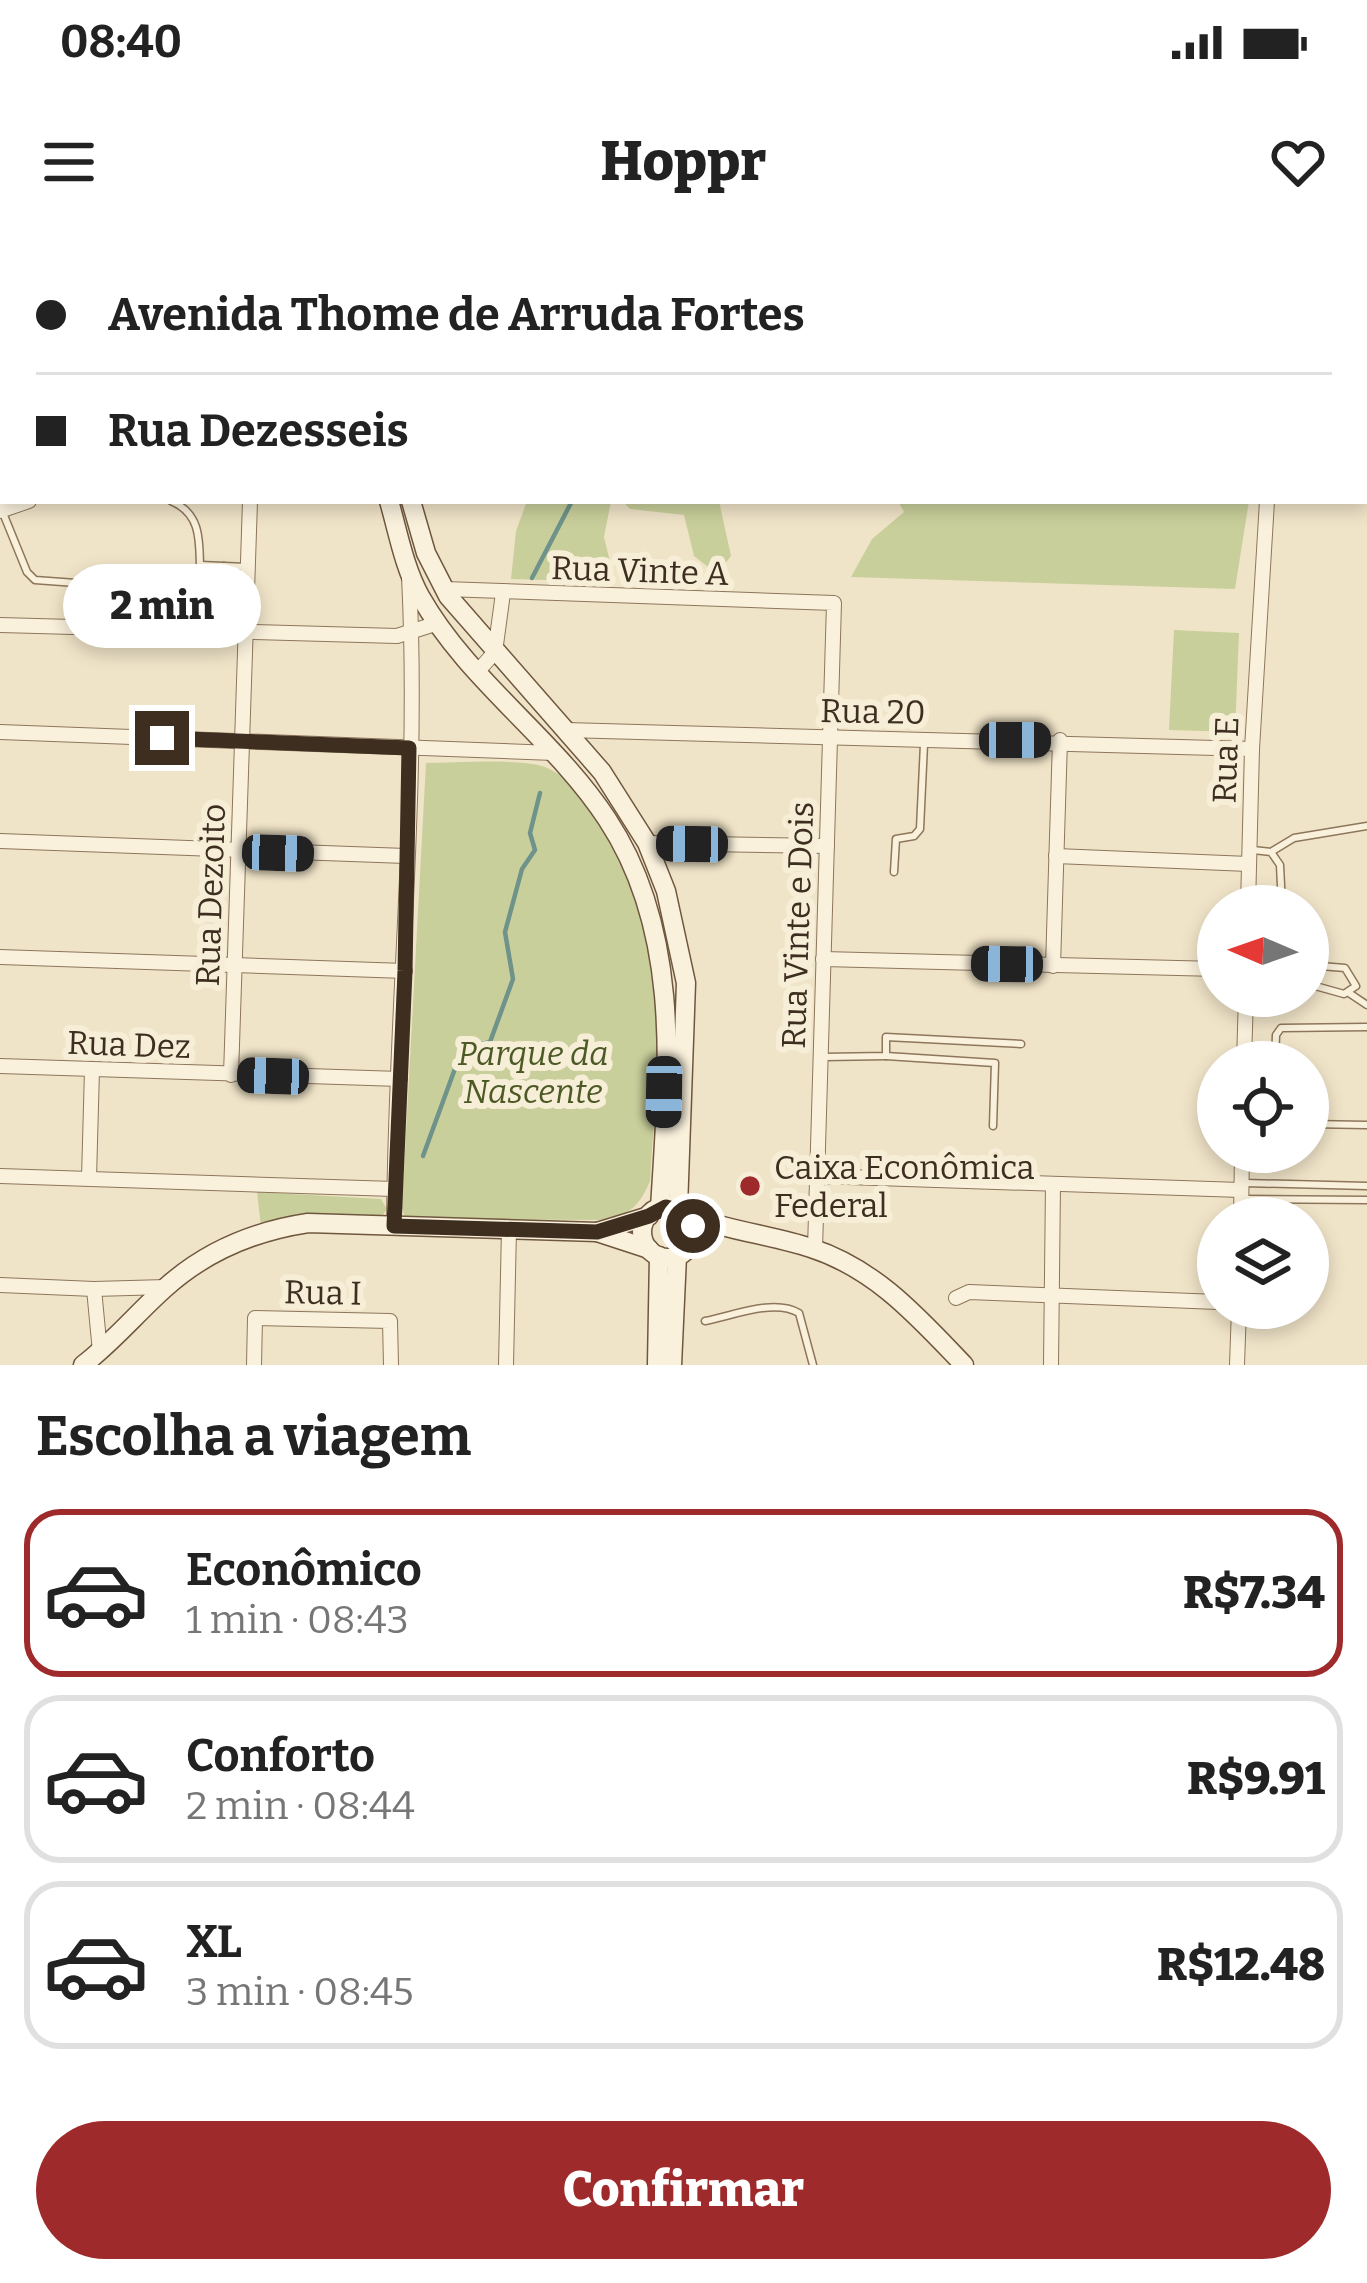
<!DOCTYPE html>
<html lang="pt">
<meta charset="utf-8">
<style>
:root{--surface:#fff;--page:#f2f2f2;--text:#222;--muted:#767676;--line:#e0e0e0;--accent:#9e2a2b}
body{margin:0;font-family:Bitter,serif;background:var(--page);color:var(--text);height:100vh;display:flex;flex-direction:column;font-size:45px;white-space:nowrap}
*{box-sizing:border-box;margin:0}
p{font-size:39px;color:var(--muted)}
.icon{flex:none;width:66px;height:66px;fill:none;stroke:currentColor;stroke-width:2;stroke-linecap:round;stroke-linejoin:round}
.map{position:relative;height:1125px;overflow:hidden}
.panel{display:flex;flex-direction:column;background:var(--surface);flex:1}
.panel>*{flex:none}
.top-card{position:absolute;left:0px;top:0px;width:1368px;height:264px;box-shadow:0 6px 18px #0003;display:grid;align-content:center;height:264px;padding:0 36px;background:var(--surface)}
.needle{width:78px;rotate:272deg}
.fabs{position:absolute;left:1197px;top:645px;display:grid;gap:24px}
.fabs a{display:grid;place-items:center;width:132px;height:132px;border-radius:50%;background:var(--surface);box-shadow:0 6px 18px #0003;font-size:60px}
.end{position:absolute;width:54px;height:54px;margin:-27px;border:15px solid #3d2e20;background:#fff;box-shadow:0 0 0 6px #fff}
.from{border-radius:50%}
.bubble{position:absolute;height:84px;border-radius:42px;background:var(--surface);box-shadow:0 6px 18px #0003;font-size:39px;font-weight:800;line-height:84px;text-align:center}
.car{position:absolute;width:36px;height:72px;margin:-36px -18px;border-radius:15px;box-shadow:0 0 9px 3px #0007;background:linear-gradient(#222 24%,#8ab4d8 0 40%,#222 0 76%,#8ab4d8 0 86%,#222 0)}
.top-card b{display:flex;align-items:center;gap:42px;height:114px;font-size:45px}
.top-card b+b{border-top:3px solid var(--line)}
.top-card i{width:30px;height:30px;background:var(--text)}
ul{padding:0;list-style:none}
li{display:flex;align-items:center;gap:36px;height:168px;margin:0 24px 18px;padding:0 12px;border:6px solid var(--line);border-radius:36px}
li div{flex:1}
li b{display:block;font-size:45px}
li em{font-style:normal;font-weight:800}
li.on{border-color:var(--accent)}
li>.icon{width:108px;height:108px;stroke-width:1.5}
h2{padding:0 36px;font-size:54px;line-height:144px}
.button{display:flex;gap:24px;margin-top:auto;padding:24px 36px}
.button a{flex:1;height:138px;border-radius:72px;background:var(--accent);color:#fff;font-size:48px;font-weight:800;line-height:138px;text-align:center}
.status{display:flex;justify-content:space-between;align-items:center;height:84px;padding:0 60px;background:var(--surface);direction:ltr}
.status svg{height:33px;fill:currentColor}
header{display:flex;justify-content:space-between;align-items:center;height:156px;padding:0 36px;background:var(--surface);font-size:54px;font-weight:800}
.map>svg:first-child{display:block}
.green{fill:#c9cf9b}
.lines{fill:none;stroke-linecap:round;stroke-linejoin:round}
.stream{stroke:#6f938a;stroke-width:4.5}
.lane-casing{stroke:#8d765c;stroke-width:9}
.street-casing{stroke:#8d765c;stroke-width:16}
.secondary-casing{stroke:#6f573f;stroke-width:21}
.lane{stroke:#faf1dc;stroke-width:6}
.street{stroke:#faf1dc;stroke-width:14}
.secondary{stroke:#faf1dc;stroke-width:18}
.route{stroke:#3d2e20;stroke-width:15}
.poi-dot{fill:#9e2a2b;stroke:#f7eed8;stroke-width:4.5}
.labels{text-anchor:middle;stroke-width:12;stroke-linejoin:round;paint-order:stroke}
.street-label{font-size:33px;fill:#3d2e20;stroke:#f7eed8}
.park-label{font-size:33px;font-style:italic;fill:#4d5a26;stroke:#f7eed8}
.poi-label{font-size:33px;fill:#3d2e20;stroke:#f7eed8;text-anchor:start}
</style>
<div class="status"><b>08:40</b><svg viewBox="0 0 49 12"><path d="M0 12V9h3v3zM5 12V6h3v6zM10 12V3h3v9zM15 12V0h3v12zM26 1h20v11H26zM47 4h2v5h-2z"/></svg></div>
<header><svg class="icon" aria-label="menu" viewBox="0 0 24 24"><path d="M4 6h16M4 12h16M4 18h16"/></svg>Hoppr<svg class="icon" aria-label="heart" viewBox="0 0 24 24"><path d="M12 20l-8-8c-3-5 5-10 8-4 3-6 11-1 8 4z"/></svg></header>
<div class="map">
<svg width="1367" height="1125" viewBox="0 0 1367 1125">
<rect width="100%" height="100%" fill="#f0e4c8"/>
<!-- green -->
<g class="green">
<path d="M527,261h84l-7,36 11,45 -104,-3 5,-48z"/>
<path d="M622,261h97l12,55 -14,18 -23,-18 -10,-41 -54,-6z"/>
<path d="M898,261h351l-14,88 -384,-12 21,-38 32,-27z"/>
<path d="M1174,390l65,3 -4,99 -66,-2z"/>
<path d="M426,523c30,0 94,-5 119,4 21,8 32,27 45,44 90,111 68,239 60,370 -10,23 -17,31 -41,39l-204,-1 -3,-12z"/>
<path d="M257,952l124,7 6,10 -6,9 -120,9z"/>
</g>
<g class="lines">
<!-- stream -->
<g class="stream">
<path d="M582,0v3"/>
<path d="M532,338l40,-77"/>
<path d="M423,916l37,-101 6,-7 24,-6 23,-63 -8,-47 17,-63 13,-19 -5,-17 10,-40"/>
</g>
<!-- lane casing -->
<g class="lane-casing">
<g id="lane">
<path d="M171,261c41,17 23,61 32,94l19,1 2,-30"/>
<path d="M3,273l24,59 8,8 41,3"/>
<path d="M201,325l45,2"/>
<path d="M1253,610l18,2 9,13 2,41"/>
<path d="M1271,612l23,-14 73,-12"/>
<path d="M894,632l2,-33 18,-3 6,-7 4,-85"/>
<path d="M1308,725l37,3 11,18 -12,8 -36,-10"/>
<path d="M1349,753l18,12"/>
<path d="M886,816l109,7 -2,63"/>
<path d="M824,817l62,-1v-19l135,7"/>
<path d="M1275,822l1,-27 5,-7 86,-1"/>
<path d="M1308,884l59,1"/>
<path d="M1245,943l122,3"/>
<path d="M1245,959l122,1"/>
<path d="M705,1081c27,-5 69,-23 94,-8l14,52"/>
</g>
</g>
<!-- street casing -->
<g class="street-casing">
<g id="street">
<path d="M166,0l3,3"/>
<path d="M30,3h2"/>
<path d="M431,3v-3"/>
<path d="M1287,3v-3"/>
<path d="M0,40l3,-4"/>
<path d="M0,102l3,2"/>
<path d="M0,247l3,3"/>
<path d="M0,271l29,-10"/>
<path d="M444,349l390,14 -19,646"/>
<path d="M0,385l397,11 41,-13"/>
<path d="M478,431l17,-19 8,-59"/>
<path d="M566,490l686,19"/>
<path d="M0,492l554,21"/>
<path d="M0,601l406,15"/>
<path d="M647,603l180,3"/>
<path d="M1056,616l193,8"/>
<path d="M1248,666l4,-157 15,-248"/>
<path d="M0,717l405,14"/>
<path d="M823,719l395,10"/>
<path d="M1053,726l7,-226"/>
<path d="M1244,822l2,-66"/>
<path d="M0,826l400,13"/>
<path d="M231,835l19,-574"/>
<path d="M0,936l394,13"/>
<path d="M817,936l424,14"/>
<path d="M89,938l3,-108"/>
<path d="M1241,978l1,-66"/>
<path d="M394,986c1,-216 26,-433 15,-649"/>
<path d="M0,1045l94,4 72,-2"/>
<path d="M94,1049l6,63"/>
<path d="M956,1058l13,-6 249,10"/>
<path d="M254,1125l1,-47 135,3 1,44"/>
<path d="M506,1125l3,-136"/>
<path d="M1051,1125l2,-181"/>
<path d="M1237,1125l2,-57"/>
</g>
</g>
<!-- secondary casing -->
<g class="secondary-casing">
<g id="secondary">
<path d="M312,0v3"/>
<path d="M334,0l1,3"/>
<path d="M389,261c9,31 15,66 31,95 48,85 134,142 187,223 76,115 61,258 53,389"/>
<path d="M411,261l15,52 22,43 154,176 45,71 19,48 20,92 -8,225"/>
<circle cx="668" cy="992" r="26"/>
<path d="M685,973c40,18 84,21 126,35 65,21 107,69 153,117"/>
<path d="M597,992l52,-16"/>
<path d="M83,1125c30,-23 54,-52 82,-77 41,-37 90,-57 143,-65l289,9 52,17"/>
<path d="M657,1125l2,-109"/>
<path d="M672,1125l5,-109"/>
</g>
</g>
<!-- lane -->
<use href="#lane" class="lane"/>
<!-- street -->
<use href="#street" class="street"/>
<!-- secondary -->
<use href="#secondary" class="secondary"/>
</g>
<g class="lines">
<!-- route -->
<path class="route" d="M162,498l247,10 -4,223 -11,255 203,6 52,-16 17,-9 20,6 7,13"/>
</g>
<!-- markers -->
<circle class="poi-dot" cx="750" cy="946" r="12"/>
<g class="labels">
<!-- street labels -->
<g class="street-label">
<text transform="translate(640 330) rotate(2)" y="12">Rua Vinte A</text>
<text transform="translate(873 471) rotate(1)" y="12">Rua 20</text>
<text transform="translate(1225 520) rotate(-88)" y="12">Rua E</text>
<text transform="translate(210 655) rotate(-88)" y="12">Rua Dezoito</text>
<text transform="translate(797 685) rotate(-88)" y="12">Rua Vinte e Dois</text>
<text transform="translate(129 804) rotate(2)" y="12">Rua Dez</text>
<text transform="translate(323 1052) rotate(1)" y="12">Rua I</text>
</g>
<!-- park labels -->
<g class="park-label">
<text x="533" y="825">Parque da<tspan x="533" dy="38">Nascente</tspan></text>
</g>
<!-- poi labels -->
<g class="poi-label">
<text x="774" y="939">Caixa Econômica<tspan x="774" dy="38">Federal</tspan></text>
</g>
</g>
</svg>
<div class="fabs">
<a><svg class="needle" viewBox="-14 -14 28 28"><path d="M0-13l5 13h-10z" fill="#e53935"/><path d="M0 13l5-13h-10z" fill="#767676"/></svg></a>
<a><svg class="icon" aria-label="locate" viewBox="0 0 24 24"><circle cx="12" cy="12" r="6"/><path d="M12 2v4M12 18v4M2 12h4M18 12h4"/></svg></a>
<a><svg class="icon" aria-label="layers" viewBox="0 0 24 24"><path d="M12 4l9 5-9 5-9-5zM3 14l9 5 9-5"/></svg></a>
</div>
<i class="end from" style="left:693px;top:986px"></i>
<i class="end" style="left:162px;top:498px"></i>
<div class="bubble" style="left:63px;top:324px;width:198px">2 min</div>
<i class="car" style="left:1015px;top:500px;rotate:90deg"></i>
<i class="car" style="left:692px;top:604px;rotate:271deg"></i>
<i class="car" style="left:278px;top:613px;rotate:92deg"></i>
<i class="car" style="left:1007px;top:724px;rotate:271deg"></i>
<i class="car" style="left:273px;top:836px;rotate:272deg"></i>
<i class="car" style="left:664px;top:852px;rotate:181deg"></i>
<div class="top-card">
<b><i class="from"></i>Avenida Thome de Arruda Fortes</b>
<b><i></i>Rua Dezesseis</b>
</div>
</div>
<section class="panel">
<h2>Escolha a viagem</h2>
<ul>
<li class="on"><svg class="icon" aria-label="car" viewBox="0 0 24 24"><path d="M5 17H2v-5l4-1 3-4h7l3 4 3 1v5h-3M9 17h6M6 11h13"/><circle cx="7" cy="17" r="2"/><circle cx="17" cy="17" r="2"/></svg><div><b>Econômico</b><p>1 min · 08:43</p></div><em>R$7.34</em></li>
<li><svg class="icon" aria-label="car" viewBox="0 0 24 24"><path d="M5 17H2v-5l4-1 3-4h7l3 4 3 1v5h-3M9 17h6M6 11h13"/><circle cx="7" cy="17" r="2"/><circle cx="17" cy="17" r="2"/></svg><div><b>Conforto</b><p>2 min · 08:44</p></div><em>R$9.91</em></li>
<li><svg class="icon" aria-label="car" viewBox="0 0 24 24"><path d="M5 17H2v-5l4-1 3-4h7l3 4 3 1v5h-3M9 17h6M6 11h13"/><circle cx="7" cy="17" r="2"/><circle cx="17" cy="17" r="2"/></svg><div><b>XL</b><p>3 min · 08:45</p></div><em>R$12.48</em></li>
</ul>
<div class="button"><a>Confirmar</a></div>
</section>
